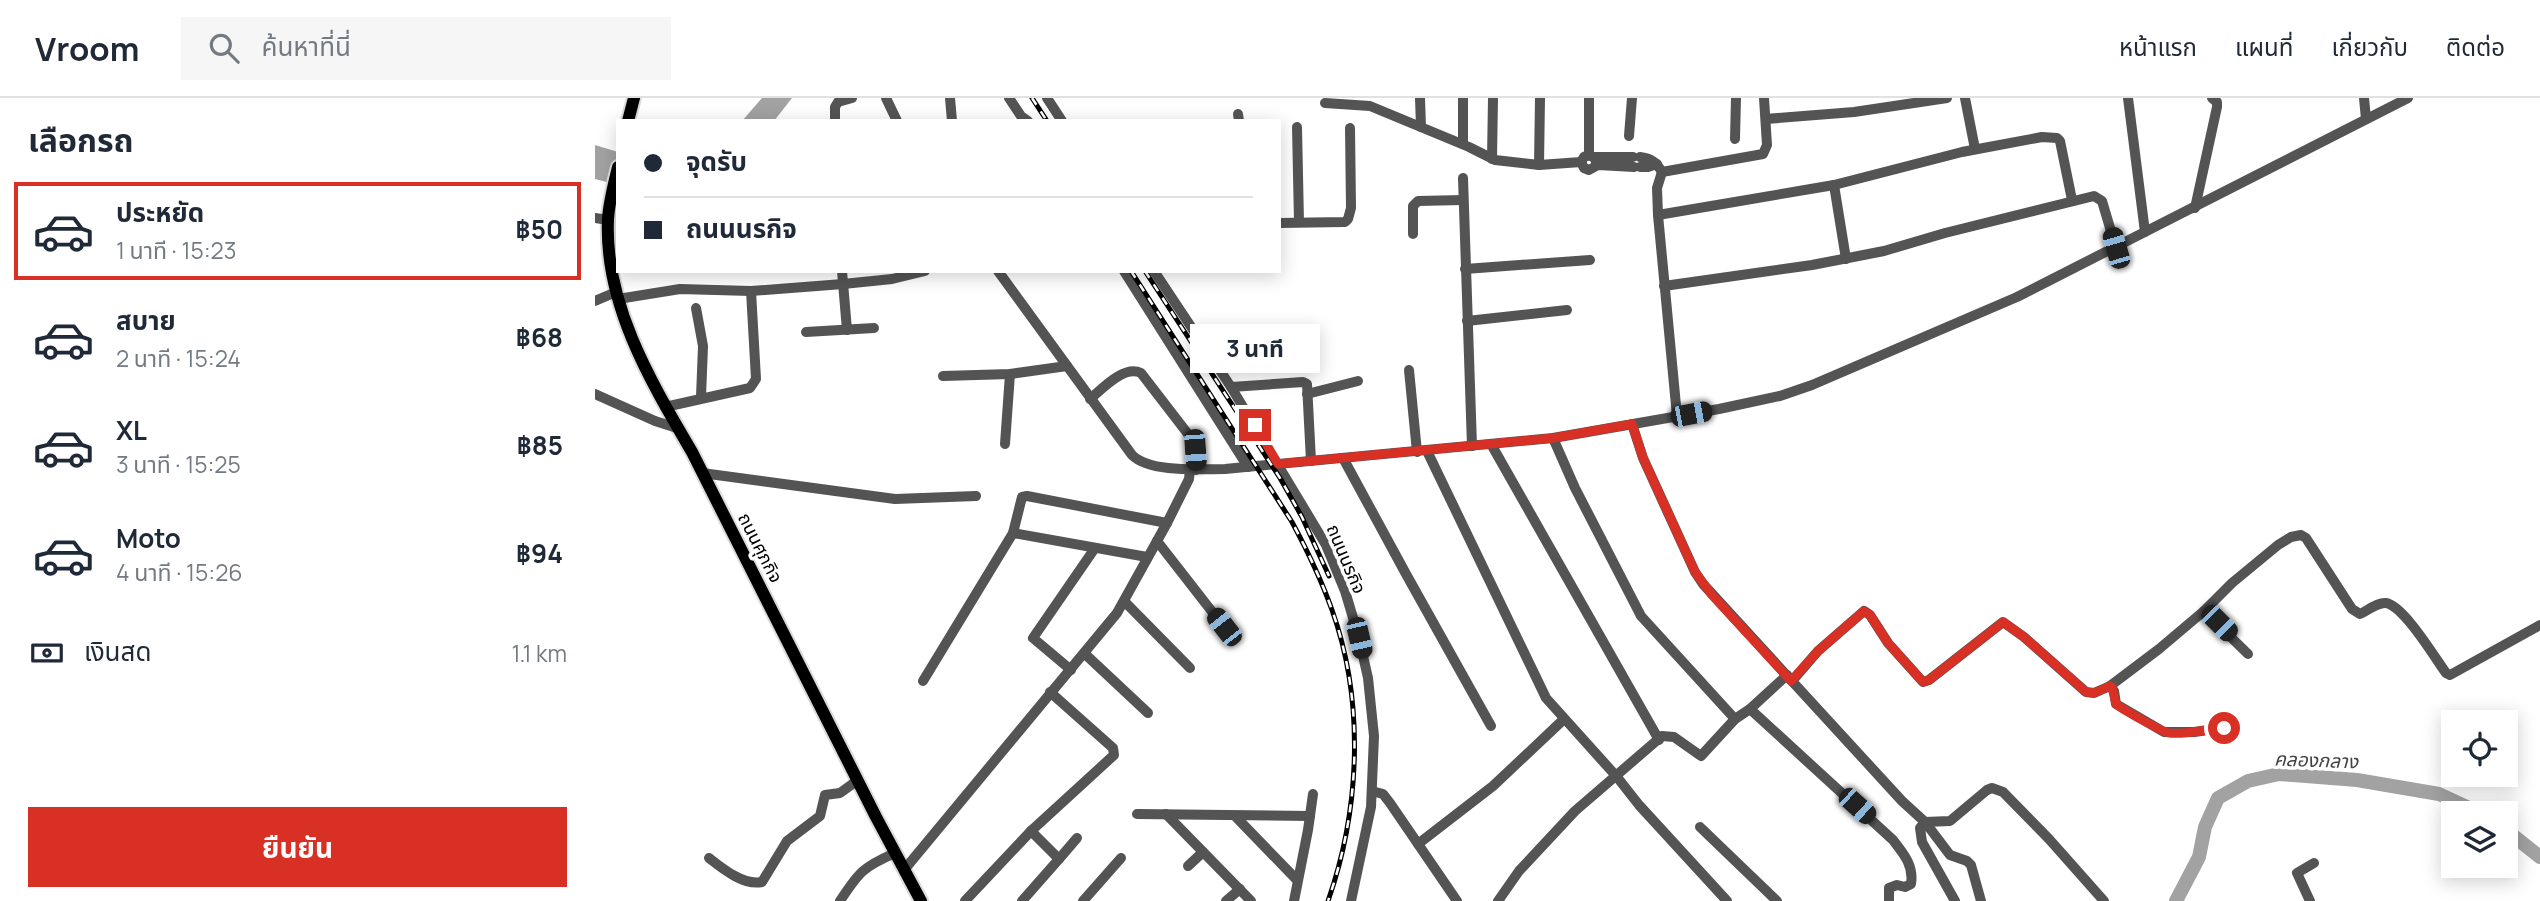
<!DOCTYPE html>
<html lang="th">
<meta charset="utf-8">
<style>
:root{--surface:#fff;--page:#f6f6f7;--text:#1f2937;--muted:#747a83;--line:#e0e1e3;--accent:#d93025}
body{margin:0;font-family:Manrope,"Noto Sans Thai",sans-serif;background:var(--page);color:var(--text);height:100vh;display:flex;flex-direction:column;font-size:26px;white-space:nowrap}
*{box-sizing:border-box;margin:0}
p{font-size:23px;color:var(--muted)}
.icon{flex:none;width:38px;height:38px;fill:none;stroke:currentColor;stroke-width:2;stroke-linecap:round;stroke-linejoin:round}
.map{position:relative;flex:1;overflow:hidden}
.sheet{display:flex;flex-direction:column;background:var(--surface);width:595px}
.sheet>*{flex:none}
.banner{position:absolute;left:21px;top:21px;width:665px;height:154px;border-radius:0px;box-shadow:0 4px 18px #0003;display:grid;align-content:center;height:154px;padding:0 28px;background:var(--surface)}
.fabs{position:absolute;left:1846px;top:612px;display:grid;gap:14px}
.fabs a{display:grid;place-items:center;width:77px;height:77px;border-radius:0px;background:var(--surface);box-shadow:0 4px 18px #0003;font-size:35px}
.end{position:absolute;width:32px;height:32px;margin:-16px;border:9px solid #d93025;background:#fff;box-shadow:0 0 0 4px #fff}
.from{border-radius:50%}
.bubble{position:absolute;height:49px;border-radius:0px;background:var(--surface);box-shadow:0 4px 18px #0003;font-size:23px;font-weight:700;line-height:49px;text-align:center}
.car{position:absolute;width:21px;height:42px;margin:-21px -10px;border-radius:9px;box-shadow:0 0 5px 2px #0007;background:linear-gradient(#222 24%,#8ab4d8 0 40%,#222 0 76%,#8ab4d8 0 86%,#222 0)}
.banner b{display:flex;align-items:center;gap:24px;height:66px;font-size:26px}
.banner b+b{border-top:2px solid var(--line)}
.banner i{width:18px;height:18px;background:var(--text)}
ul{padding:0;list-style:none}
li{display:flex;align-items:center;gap:21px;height:98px;margin:0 14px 10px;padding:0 14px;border:4px solid transparent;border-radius:0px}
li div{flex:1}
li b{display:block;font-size:26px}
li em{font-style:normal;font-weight:700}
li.active{border-color:var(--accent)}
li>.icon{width:63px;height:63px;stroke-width:1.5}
h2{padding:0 28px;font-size:32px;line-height:84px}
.pay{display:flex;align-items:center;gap:18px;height:77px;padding:0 28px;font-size:26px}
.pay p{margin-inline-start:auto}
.button{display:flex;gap:14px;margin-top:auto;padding:14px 28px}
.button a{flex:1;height:80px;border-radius:0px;background:var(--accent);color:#fff;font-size:28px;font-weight:700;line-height:80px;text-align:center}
header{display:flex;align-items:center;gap:42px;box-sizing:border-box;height:98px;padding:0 35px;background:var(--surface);border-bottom:2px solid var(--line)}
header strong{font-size:33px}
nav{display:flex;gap:38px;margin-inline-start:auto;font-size:24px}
.search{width:490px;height:63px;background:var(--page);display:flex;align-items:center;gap:18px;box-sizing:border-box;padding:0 24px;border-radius:0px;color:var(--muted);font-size:26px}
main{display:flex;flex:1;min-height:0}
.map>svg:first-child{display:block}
.water{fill:#a2a2a2}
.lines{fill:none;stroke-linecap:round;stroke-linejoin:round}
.river{stroke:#a2a2a2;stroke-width:14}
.major-casing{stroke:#dbdbdb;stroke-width:16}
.minor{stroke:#545454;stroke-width:10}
.major{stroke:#000;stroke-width:12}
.rail-casing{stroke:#000;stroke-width:5}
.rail{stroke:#fff;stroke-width:2.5;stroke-dasharray:8;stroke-linecap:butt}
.route{stroke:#d93025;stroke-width:9}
.labels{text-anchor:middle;stroke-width:7;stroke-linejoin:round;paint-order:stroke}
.street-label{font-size:18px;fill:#000;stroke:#fff}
.water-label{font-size:19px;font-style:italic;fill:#434343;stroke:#fff}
</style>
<header>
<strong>Vroom</strong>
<div class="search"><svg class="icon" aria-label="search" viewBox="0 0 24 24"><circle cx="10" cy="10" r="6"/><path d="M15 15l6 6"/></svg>ค้นหาที่นี่</div>
<nav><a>หน้าแรก</a><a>แผนที่</a><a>เกี่ยวกับ</a><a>ติดต่อ</a></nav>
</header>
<main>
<section class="sheet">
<h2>เลือกรถ</h2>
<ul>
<li class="active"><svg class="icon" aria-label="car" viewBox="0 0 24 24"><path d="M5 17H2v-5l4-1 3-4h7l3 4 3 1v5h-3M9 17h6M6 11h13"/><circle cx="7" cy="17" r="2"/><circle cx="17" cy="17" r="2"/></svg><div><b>ประหยัด</b><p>1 นาที · 15:23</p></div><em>฿50</em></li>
<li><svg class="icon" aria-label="car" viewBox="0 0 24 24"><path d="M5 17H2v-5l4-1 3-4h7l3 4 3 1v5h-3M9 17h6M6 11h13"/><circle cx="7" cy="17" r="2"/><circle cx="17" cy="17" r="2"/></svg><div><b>สบาย</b><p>2 นาที · 15:24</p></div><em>฿68</em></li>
<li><svg class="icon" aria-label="car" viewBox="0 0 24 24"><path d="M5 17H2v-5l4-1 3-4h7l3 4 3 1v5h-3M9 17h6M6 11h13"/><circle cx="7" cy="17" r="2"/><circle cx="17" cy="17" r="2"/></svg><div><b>XL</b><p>3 นาที · 15:25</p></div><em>฿85</em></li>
<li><svg class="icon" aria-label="car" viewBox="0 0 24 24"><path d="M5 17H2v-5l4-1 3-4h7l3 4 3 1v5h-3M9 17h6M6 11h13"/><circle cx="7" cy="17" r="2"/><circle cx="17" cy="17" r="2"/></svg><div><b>Moto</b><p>4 นาที · 15:26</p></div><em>฿94</em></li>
</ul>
<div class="pay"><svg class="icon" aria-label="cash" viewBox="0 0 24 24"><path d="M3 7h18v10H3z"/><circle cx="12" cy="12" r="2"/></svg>เงินสด<p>1.1 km</p></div>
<div class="button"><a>ยืนยัน</a></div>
</section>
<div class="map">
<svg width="1945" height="803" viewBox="0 0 1945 803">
<rect width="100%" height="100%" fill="#fff"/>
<!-- water -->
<g class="water">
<path d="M167,0h30l-18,23h-32z"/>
<path d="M0,47l23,7v33l-23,-6z"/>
</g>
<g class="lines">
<!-- river -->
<g class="river">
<path d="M1911,732l34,27"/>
<path d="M1581,803l23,-44 6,-30 13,-29 30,-17 31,-7 78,6 82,14 43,20"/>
</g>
<!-- major casing -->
<g class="major-casing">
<g id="major">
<path d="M33,23l6,-23"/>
<path d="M23,69c-4,17 -9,35 -10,52 -4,85 43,163 84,233l184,365 45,84"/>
</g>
</g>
<!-- minor -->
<g class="minor">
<path d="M291,0l11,23"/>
<path d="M355,0l2,23"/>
<path d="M414,0l12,18 7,5"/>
<path d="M452,0l15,23"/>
<path d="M825,0l1,29"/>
<path d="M994,0v57"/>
<path d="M1370,0l10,51"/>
<path d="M1533,0l17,134"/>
<path d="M1769,0l2,21"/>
<path d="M730,5l45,3 99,41 26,13 44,5 42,-3 3,-5 5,-2 7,4v6"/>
<path d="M643,16l1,7"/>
<path d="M1171,21l88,-7 93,-14"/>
<path d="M240,23v-14l3,-5 14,-4"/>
<path d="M702,29l2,95"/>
<path d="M1034,38l3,-38"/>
<path d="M1140,41l1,-41"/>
<path d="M868,46v-46"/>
<path d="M999,59h39"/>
<path d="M1045,59c11,1 16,5 22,15"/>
<path d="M897,61l1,-61"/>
<path d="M986,64l3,6 5,2 9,-5 36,2"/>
<path d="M944,67l1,-67"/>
<path d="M1045,69h8l9,-3"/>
<path d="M868,80l9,268"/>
<path d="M1239,87l12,74"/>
<path d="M1600,110l22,-101v-5l-5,-4"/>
<path d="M1063,117l176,-30 128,-33 80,-15 15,1 3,3 12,59"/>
<path d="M0,120l13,2"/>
<path d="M684,125l66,-1 3,-3 3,-11 -1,-80"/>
<path d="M818,136v-28l5,-5 45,-1"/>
<path d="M870,171l125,-9"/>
<path d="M247,173l5,59"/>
<path d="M403,173l134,184c18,18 68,14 93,14l328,-31 166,-29 61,-13 32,-11 205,-88 391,-199"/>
<path d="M529,173l124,196"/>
<path d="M559,173l77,116 95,158 19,46 14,47 9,40 6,58 -3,71 -20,94"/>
<path d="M1069,188l148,-21 72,-14 61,-18 149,-37 8,5 14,47"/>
<path d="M23,201l62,-10 71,2 92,-7 49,-5 33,-8"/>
<path d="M0,203l21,-9"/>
<path d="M101,210l7,38 -2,51"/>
<path d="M872,223l100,-11"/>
<path d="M211,234l68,-4"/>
<path d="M814,272l8,82"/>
<path d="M348,278l67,-2 57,-8"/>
<path d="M636,289l72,-5 4,2 4,77"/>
<path d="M0,296l60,27 22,7"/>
<path d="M712,296l51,-13"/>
<path d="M495,301c13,-11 34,-34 51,-26l47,61 7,16 1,20"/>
<path d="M70,309l85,-19 6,-9 -5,-88"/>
<path d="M1082,318l-19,-201 -1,-27 5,-16 101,-18 4,-9 -3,-47"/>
<path d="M1037,326l11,34 52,114 8,12 199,217 23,21 25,-1 37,-31 5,-2 11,4 46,47 55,62"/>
<path d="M958,340l22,50 66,128 94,103"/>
<path d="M410,346l5,-70"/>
<path d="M896,346l168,296"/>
<path d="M832,353l119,247 71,79 22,28 88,96"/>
<path d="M748,360l63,116 85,152"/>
<path d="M107,375l193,26 81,-3"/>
<path d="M418,435l134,24"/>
<path d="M562,443l67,86"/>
<path d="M529,503l66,67"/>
<path d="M1609,513l44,43"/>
<path d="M490,556l63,59"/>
<path d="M476,572l-38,-32 62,-90"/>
<path d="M328,583l90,-148 9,-36 5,-1 140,27"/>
<path d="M1197,583l26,-30 46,-40 6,4 18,28 35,39 6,-2 74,-58 21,15 62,55 8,1 16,-7 4,5 2,13 48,28h30l29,-4"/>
<path d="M1515,588l49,-37 45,-38 28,-28 46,-38 13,-8 10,-2 5,3 46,71 8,5c7,-3 18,-12 26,-11 18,3 49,55 60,70l4,2 90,-50"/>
<path d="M1155,611l143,131c11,14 21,26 18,44l-6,3 -8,-2 -8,3v12"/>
<path d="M777,693l11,3 7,9 67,98"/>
<path d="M542,716l173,2"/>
<path d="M571,716l85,87"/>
<path d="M641,719l60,62"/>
<path d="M1105,729l77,74"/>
<path d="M436,733l28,28 18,-21"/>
<path d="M823,746l75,-58 70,-66"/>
<path d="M114,760c14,11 35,28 53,24l25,-41 33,-25 5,-21 15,-2 18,-13"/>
<path d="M593,768l15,-14"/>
<path d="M309,772l213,-257 50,-90 22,-44 1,-10"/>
<path d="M245,803c19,-29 23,-34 55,-48"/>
<path d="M370,803l66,-70 83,-76 -1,-7 -63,-56"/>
<path d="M427,803l37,-42"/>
<path d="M488,803l38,-43"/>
<path d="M631,803l14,-12"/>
<path d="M699,803l14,-71 5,-36"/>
<path d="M903,803l21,-30 56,-60 87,-75 12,1 27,19 34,-37 15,-10 37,-34"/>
<path d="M1360,803l-33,-59 -2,-14 5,-6 25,33 17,6 4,4 10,36"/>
<path d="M1715,803l-13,-28 17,-10"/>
</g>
<!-- major -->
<use href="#major" class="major"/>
<!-- rail casing -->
<g class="rail-casing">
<g id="rail">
<path d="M437,0l15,23"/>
<path d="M536,173l161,251c15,28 29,57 40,88 33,92 28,200 -4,291"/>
<path d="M550,173l135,207 22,39 27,59"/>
</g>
</g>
<!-- rail -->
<use href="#rail" class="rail"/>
</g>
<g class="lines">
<!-- route -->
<path class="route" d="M660,327l23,39 275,-26 79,-14 11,34 52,114 17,23 79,86 27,-30 46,-40 6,4 18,28 35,39 6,-2 74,-58 21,15 62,55 8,1 16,-7 2,1 4,17c6,5 48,29 53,29 18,2 36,-4 55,-5"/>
</g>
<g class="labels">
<!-- street labels -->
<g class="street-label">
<text transform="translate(165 450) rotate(63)" y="6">ถนนศุภกิจ</text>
<text transform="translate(751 461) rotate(67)" y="6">ถนนนรกิจ</text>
</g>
<!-- water labels -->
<g class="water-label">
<text transform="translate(1721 662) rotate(2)" y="7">คลองกลาง</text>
</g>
</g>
</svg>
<div class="fabs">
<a><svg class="icon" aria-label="locate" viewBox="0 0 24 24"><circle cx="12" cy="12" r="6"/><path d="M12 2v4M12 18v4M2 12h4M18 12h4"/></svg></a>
<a><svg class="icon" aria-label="layers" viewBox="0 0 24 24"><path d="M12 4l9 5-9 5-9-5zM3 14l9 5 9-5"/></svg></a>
</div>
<i class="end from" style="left:1629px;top:630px"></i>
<i class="end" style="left:660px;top:327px"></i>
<div class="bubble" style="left:595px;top:226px;width:130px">3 นาที</div>
<i class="car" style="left:1521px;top:150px;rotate:344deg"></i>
<i class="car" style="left:1096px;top:316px;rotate:79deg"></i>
<i class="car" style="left:600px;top:352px;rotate:176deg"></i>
<i class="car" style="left:1624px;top:525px;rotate:135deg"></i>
<i class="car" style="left:629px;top:529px;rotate:322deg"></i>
<i class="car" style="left:764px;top:540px;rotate:167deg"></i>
<i class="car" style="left:1262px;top:708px;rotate:132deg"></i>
<div class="banner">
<b><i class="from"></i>จุดรับ</b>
<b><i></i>ถนนนรกิจ</b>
</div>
</div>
</main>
